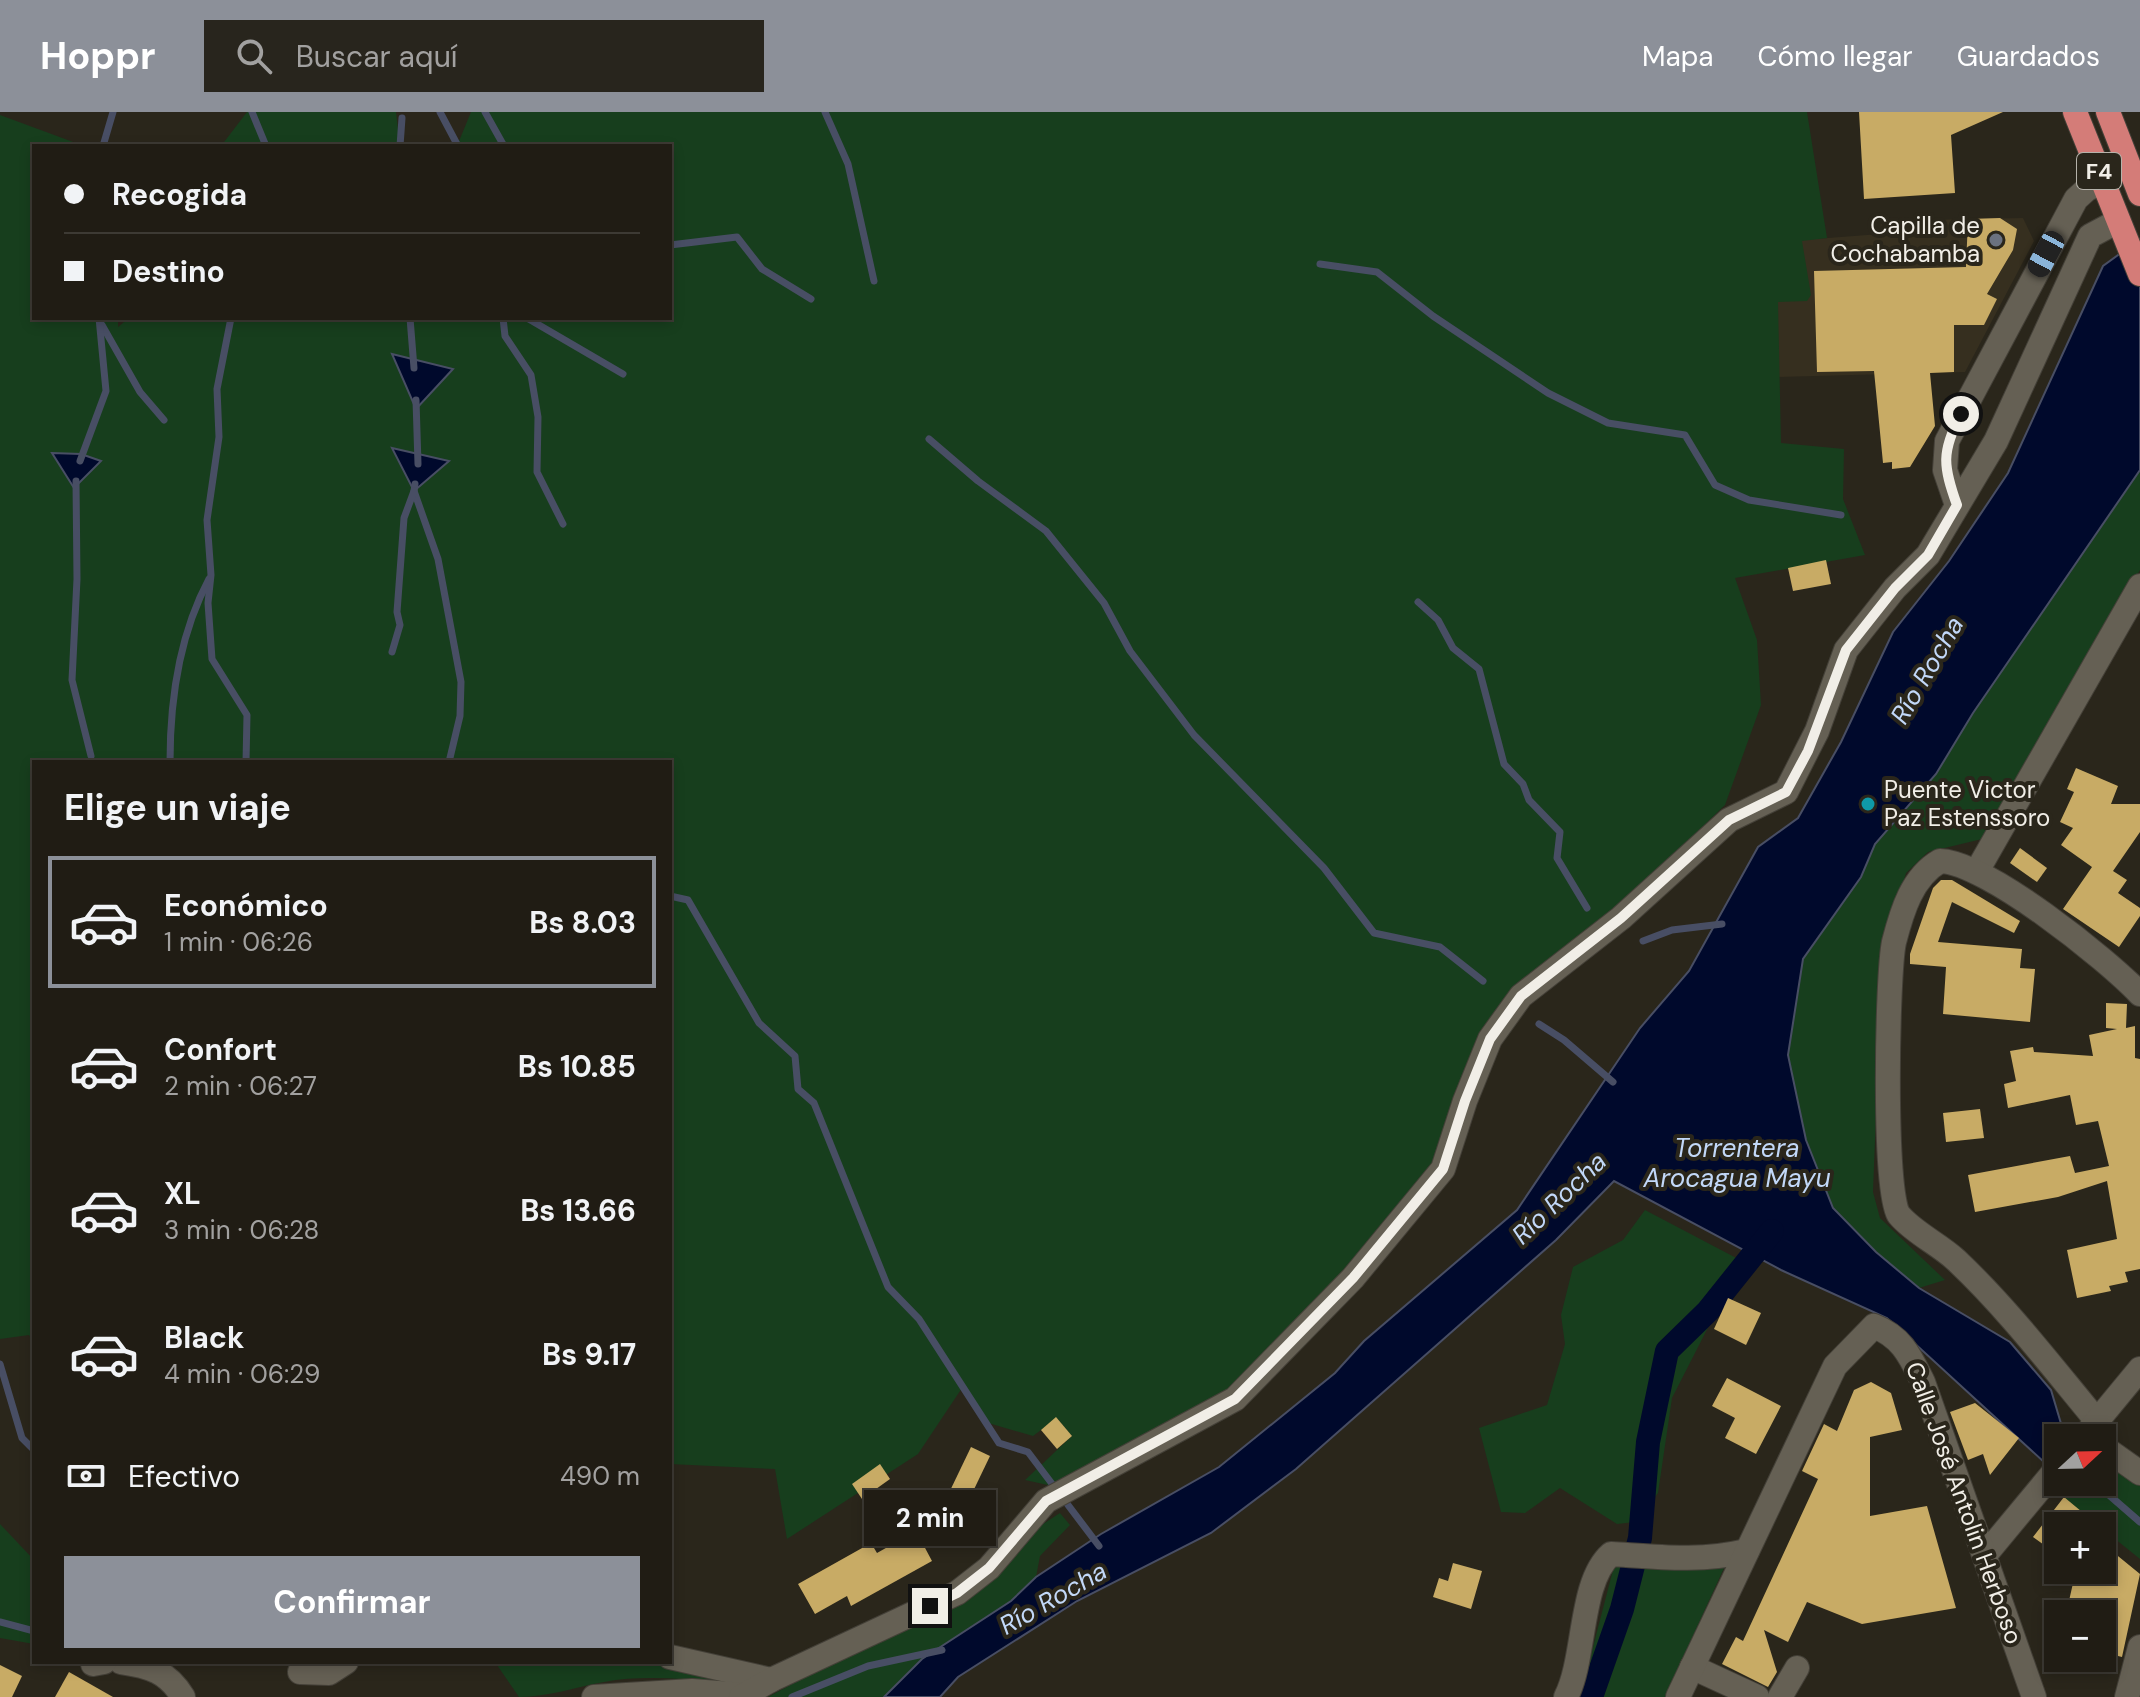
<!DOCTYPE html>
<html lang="es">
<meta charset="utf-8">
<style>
:root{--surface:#201c14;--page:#28251d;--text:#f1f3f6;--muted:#a2a1a0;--line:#3d3a34;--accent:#8c9099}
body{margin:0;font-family:"DM Sans",sans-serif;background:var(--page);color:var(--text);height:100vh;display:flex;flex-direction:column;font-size:30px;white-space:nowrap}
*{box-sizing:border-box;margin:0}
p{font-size:26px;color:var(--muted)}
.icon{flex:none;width:44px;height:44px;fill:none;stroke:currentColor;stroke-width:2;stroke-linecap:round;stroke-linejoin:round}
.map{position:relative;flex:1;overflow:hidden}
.details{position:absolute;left:32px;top:648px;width:640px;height:904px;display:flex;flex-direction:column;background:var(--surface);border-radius:0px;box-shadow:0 4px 12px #0003,0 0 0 2px var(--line)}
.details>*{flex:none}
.hud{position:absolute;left:32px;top:32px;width:640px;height:176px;border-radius:0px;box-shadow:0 4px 12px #0003,0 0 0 2px var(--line);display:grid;align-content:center;height:176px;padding:0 32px;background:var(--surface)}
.needle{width:52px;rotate:68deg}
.controls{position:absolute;left:2044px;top:1312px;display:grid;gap:16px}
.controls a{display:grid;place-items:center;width:72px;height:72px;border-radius:0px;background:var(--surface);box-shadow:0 4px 12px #0003,0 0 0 2px var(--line);font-size:40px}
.end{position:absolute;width:36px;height:36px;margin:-18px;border:10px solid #f1eee7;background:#111;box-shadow:0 0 0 4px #111}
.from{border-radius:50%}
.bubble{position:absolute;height:56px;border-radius:0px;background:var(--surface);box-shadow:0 4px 12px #0003,0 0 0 2px var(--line);font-size:26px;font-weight:700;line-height:56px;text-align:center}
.car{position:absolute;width:24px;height:48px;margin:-24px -12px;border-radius:10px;box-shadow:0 0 6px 2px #0007;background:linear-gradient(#222 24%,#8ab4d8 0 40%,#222 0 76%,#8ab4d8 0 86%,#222 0)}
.hud b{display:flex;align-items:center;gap:28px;height:76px;font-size:30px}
.hud b+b{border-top:2px solid var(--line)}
.hud i{width:20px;height:20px;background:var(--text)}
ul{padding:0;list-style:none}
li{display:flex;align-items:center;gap:24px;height:132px;margin:0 16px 12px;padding:0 16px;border:4px solid transparent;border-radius:0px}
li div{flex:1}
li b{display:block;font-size:30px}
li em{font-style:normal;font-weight:700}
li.current{border-color:var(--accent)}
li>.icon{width:72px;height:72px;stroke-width:1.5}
h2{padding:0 32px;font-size:36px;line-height:96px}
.pay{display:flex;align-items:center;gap:20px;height:88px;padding:0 32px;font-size:30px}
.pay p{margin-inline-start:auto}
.cta{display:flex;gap:16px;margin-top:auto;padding:16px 32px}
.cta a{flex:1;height:92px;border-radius:0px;background:var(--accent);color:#fff;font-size:32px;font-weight:700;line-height:92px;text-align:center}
header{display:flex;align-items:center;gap:48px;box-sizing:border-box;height:112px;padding:0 40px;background:var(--accent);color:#fff}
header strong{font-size:38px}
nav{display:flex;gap:44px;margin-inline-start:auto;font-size:28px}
.search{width:560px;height:72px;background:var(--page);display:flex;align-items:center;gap:20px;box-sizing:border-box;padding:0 28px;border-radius:0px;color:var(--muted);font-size:30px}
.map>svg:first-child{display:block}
.built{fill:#362f1f}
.green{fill:#173e1d}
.water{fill:#00092c;stroke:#484e64;stroke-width:2}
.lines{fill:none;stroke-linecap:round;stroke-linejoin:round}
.stream{stroke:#484e64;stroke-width:7}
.canal{stroke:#00092c;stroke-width:24}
.building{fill:#c8ab65}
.minor-casing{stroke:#444038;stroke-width:26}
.tertiary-casing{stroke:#444038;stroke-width:26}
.trunk-casing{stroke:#444038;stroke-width:26}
.minor{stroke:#656054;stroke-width:24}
.tertiary{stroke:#656054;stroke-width:24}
.trunk{stroke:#d47c78;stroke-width:24}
.route{stroke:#f1eee7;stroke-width:10}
.worship-dot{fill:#6b7280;stroke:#2a261b;stroke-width:3}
.culture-dot{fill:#0f9aa8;stroke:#2a261b;stroke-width:3}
.labels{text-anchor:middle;stroke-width:8;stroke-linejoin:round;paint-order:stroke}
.shield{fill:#2a261b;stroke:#b5b2aa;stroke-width:2}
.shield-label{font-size:22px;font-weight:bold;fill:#f1eee7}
.poi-label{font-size:24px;fill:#f1eee7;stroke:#2a261b;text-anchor:end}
.street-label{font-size:24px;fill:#f1eee7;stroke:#2a261b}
.water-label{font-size:26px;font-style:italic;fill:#c2d8f8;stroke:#2a261b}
</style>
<header>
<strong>Hoppr</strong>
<div class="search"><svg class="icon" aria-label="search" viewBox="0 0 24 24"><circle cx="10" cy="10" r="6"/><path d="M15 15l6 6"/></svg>Buscar aquí</div>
<nav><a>Mapa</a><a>Cómo llegar</a><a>Guardados</a></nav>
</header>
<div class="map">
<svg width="2140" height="1585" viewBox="0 0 2140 1585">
<rect width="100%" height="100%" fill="#2a261b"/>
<!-- built -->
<path class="built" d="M2023,106l11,23 -69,131 -187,5v-76l24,-61 78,-6 1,-13z"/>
<!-- green -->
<g class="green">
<path d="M247,0h149l4,34h-179z"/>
<path d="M471,0h1336l20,126 -25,3 9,54 -4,6 -29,1 3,141 63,6 -1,50 22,56 -130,23 22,62 4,65 -36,100 -85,82 -127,103 -77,170 -88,114 -126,127 -165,86 -32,-7 47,-44 -15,-18 -24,18 -48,-14 -23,-34 -44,66 -131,85 -12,-70 -105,-5v-702h-636v582l-5,-9 -29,4v-1224l84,31h-50v172h84v9l11,-9h541v-172h-213z"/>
<path d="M2140,358v100l-146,258 -12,11 -54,13 -22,21 -24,83 -9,236 7,26 65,62 -26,8 -43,-36 -43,-44 -27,-68 -18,-85 15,-96 58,-82 14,-33 61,-70 37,-61z"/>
<path d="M1645,1098l97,51 -70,137 -14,95 -23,29 -18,2 -57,-36 -35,25 -24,-1 -22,-84 68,-23 18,-61 -4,-29 12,-48 50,-27z"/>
<path d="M2102,1341l38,30v76l-83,-67 8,-10h37z"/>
<path d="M1060,1401l10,12 -30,31 -4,21 -25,24 -89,58 -38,38h-116l56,-30z"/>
<path d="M0,1412l34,36v84l-34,-6z"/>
<path d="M1622,1450l43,8 59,-2 -59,129h-85l33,-127z"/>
<path d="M495,1550h162l59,19c-37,-2 -76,-6 -112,1 -29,5 -55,15 -85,15z"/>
</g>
<!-- water -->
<g class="water">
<path d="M2140,127v231l-167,243 -37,61 -61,70 -14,33 -58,82 -15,96 18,85 27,68 43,44 43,36 91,54 41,48 14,47 -7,1v8l-14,16 -157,-144 -106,-48 -167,-89 -58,59 -260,229 -85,64 -134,68 -119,76 -18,20h-56l38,-38 89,-58 25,-24 65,-43 118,-67 116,-94 29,-32 153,-131 123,-182 49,-57 69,-124 40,-29 43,-76 52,-110 56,-71 59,-88 95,-207z"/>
<path d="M392,242l61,15 -37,40z"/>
<path d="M392,336l57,13 -35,30z"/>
<path d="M52,341l29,1 20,7 -27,27z"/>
</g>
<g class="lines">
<!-- stream -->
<g class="stream">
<path d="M252,0l14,34"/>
<path d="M440,0l18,34"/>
<path d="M485,0l19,34"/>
<path d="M825,0l23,52 26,117"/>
<path d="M103,34l10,-34"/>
<path d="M400,34l2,-28"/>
<path d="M670,133l67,-8 25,32 49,30"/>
<path d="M1320,152l57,8 56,44 115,77 60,30 77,12 30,50 34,15 92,15"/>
<path d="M231,206l-14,71 2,48 -12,83 4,55 -3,28 4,56 35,56 -1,47"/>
<path d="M410,206l4,50"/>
<path d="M503,206l2,18 26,39 7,42 -1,55 26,52"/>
<path d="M527,206l96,56"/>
<path d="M102,213l38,67 24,28"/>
<path d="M416,288l2,64"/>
<path d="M929,327l49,42 68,50 58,72 26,48 64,84 130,133 50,65 66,14 43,34"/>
<path d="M80,349l26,-70 -7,-73"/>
<path d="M76,369l1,98 -5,101 19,76"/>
<path d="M415,372l-1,7 24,68 23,123 -1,34 -11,46"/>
<path d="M1418,490l20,18 15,28 26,21 25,95 19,20 6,16 31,32 -3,26 30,50"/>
<path d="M392,540l8,-27 -3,-13 7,-94 10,-27"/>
<path d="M170,650c0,-64 9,-127 39,-183"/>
<path d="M670,784l18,4 71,123 36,33 3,33 16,14 74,184 31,32 80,124 29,9 71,94"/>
<path d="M1643,829l29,-11 50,-6"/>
<path d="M1539,912l25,16 49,42"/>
<path d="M0,1252l22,74 12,12"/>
<path d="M2094,1370l46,40"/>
<path d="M0,1510l34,9"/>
<path d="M792,1585l76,-31 74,-16"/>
</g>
<!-- canal -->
<path class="canal" d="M1591,1585l31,-88 18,-71 8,-96 19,-91 41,-40 64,-80"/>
</g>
<!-- building -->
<g class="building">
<path d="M1859,0h144l-52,23 4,58 -91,6z"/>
<path d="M2000,106l17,11 -4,21 -26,44 10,5 -13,26h-30v47l-24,1 5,53 -25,41 -18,2v-7l-9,1 -9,-92 -57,1 -3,-101 152,-4 2,-48z"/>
<path d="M1826,448l5,24 -38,7 -5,-23z"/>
<path d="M2076,656l42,18 -7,18h29v28l-27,39 14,9 -9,13 22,15v8l-21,31 -56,-38 29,-42 -31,-22 12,-17 -13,-6 14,-30 -7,-3z"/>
<path d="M2020,736l27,20 -10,14 -27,-19z"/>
<path d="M1941,768h11l68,41 -6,12 -62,-31 -14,40 84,7 -2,19 15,1 -5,53 -87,-8 3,-47 -36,-3v-10l23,-66z"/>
<path d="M2106,891l21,1 -1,24 9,-2v32l5,1v210l-15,3 3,10 -19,4 2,5 -34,7 -10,-48 50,-11 -10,-58 -49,16 -83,15 -7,-37 102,-19 5,17 34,-7 -11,-45 -22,4 -6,-30 -62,13 -4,-24 12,-3 -6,-30 23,-4 1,5 59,4 -4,-21 28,-6 -11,-1z"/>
<path d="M1980,997l4,29 -38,4 -3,-29z"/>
<path d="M1728,1186l33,15 -15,32 -32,-16z"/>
<path d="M1727,1266l54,28 -25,48 -31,-16 10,-20 -23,-12z"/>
<path d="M1871,1270l20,11 11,37 -32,7v79l57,-10 29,102 -94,16 -55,-22 -19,40 -24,-12 13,42 -9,15 -46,-23 14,-27 7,4 75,-162 -16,-8 22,-47 13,7 17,-41z"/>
<path d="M1975,1291l44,35 -29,37 -7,-21 -15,6 -18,-48z"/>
<path d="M1056,1305l16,19 -15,13 -16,-19z"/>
<path d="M971,1335l19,9 -24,50 -19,-9z"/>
<path d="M880,1352l10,15 -28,20 -10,-15z"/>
<path d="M2064,1385l35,29h-41v29l-25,-18z"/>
<path d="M916,1419l16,30 -81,45 -4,-10 -32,18 -17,-30 73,-41 6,10z"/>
<path d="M2102,1431l38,31 -18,83 -20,-5v-38h-36l10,-44h26z"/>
<path d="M1453,1451l29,8 -11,38 -38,-12 6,-19 9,3z"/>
<path d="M0,1553l22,11 -10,21h-12z"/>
<path d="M69,1560l44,25h-58z"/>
</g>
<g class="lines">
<!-- minor casing -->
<g class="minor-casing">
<g id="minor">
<path d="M1977,759l163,-285"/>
<path d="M2097,1309c-45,-54 -89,-112 -141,-161 -17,-16 -42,-27 -57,-45 -16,-19 -12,-241 -5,-273 8,-31 18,-65 46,-81 46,1 167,98 200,133"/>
<path d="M2083,1326l57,-69"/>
<path d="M2102,1334l38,27"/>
<path d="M1985,1443l73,-88"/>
<path d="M670,1545l101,23"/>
<path d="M121,1550c29,4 47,10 62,35"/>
<path d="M93,1552l11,-2"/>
<path d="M1692,1555l65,30"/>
<path d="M300,1560l29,1 17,-11"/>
<path d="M594,1585l98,-6 52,4"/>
<path d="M1566,1585c20,-39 13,-115 45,-143 48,3 89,8 136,-3"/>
<path d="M1678,1585l157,-331 39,-40c28,11 36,30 49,56l111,315"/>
<path d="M1780,1585l17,-29"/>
<path d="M2127,1585l13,-50"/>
</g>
</g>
<!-- tertiary casing -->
<g class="tertiary-casing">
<g id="tertiary">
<path d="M1957,393l-12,-35 2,-29 129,-242 11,-10 17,-7"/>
<path d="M741,1585l30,-17 186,-87 32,-25 57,-67 189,-102 118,-121 90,-109 22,-68 25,-62 31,-43 100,-78 108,-98 57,-28 31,-61 29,-81 49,-62 33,-33 68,-114 94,-205 28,-15"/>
</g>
</g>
<!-- trunk casing -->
<g class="trunk-casing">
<g id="trunk">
<path d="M2075,0l65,162"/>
<path d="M2108,0l32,82"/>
</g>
</g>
<!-- minor -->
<use href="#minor" class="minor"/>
<!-- tertiary -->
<use href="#tertiary" class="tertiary"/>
<!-- trunk -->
<use href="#trunk" class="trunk"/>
</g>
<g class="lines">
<!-- route -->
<path class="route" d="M930,1494l27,-13 32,-25 57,-67 189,-102 118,-121 90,-109 22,-68 25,-62 31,-43 100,-78 108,-98 57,-28 22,-41 38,-101 49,-62 33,-33 29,-50c-14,-39 -16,-53 4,-91"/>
</g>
<!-- markers -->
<circle class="worship-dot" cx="1996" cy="128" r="8"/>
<circle class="culture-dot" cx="1868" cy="692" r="8"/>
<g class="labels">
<!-- shield labels -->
<rect class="shield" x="2077" y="41" width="44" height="36" rx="6"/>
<g class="shield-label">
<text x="2099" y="67">F4</text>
</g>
<!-- poi labels -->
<g class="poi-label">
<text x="1980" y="122">Capilla de<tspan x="1980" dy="28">Cochabamba</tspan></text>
<text x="1884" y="686" text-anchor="start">Puente Victor<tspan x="1884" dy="28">Paz Estenssoro</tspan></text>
</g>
<!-- street labels -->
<g class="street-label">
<text transform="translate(1964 1391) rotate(70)" y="8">Calle José Antolin Herboso</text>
</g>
<!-- water labels -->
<g class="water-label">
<text transform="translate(1927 558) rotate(-60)" y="9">Río Rocha</text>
<text x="1737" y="1045">Torrentera<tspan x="1737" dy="30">Arocagua Mayu</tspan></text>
<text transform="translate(1559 1086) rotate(-44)" y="9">Río Rocha</text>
<text transform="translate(1053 1486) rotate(-30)" y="9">Río Rocha</text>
</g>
</g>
</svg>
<div class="controls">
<a><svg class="needle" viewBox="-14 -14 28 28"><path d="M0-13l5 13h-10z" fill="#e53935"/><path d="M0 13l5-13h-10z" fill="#a2a1a0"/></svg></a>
<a>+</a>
<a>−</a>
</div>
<i class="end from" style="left:1961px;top:302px"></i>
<i class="end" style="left:930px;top:1494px"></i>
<div class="bubble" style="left:864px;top:1378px;width:132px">2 min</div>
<i class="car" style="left:2046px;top:142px;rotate:208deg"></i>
<div class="hud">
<b><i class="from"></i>Recogida</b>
<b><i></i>Destino</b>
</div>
<section class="details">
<h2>Elige un viaje</h2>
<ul>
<li class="current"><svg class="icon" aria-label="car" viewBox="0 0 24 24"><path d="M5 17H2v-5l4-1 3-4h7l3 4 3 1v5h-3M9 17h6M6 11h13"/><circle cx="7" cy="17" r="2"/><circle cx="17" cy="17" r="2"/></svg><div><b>Económico</b><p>1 min · 06:26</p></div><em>Bs 8.03</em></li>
<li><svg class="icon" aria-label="car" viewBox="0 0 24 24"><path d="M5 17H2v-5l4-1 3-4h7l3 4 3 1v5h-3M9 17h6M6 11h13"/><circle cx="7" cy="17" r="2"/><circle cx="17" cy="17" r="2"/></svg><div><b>Confort</b><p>2 min · 06:27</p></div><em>Bs 10.85</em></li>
<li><svg class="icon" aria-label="car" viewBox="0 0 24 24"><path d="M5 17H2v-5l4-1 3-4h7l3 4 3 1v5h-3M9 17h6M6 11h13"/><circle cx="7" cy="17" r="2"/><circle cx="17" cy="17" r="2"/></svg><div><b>XL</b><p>3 min · 06:28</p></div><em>Bs 13.66</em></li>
<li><svg class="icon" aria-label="car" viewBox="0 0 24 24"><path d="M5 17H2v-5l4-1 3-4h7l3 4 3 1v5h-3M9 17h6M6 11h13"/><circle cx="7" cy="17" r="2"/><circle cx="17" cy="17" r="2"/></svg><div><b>Black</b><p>4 min · 06:29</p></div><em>Bs 9.17</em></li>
</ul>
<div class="pay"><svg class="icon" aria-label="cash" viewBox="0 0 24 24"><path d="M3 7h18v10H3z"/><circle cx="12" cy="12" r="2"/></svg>Efectivo<p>490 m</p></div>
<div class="cta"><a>Confirmar</a></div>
</section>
</div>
